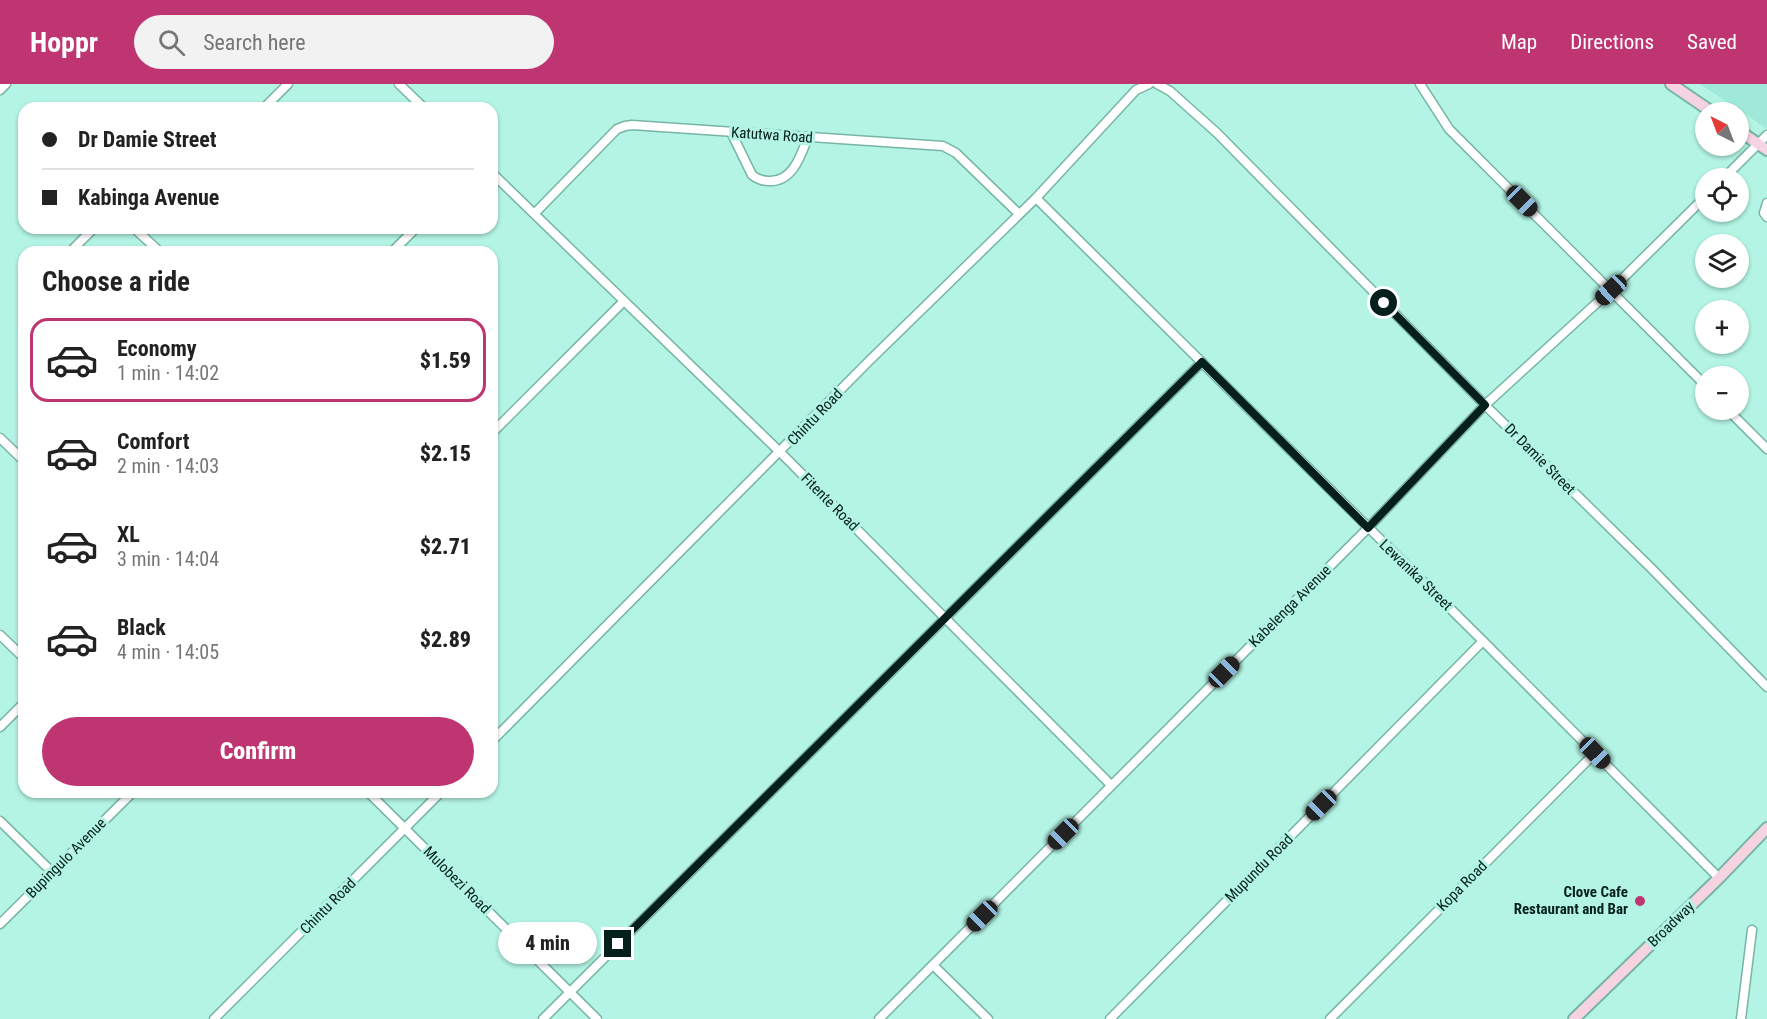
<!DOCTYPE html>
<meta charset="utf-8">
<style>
:root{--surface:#fff;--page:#f2f2f2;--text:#222;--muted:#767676;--line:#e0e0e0;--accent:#be3571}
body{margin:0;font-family:"Roboto Condensed",sans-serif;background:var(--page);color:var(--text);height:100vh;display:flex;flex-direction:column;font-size:22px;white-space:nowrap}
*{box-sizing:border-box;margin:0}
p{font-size:20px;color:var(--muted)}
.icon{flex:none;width:33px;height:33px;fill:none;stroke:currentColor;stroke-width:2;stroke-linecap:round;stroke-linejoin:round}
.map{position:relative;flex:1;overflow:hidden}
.side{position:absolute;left:18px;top:162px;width:480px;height:552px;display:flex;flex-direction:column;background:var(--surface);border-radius:18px;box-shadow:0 2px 4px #0004}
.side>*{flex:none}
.hud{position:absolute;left:18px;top:18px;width:480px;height:132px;border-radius:18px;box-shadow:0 2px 4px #0004;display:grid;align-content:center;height:132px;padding:0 24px;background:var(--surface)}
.needle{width:39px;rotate:318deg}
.fabs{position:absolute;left:1695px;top:18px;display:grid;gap:12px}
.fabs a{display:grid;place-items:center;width:54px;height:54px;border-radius:50%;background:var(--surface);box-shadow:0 2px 4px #0004;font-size:30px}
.end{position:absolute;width:27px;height:27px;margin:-14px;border:8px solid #051f1a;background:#fff;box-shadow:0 0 0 3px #fff}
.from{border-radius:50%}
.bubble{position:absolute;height:42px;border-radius:21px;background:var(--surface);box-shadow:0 2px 4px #0004;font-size:20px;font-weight:800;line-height:42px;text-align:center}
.car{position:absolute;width:18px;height:36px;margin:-18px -9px;border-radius:8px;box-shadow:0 0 4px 2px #0007;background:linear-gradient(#222 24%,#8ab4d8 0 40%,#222 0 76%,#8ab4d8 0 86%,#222 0)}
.hud b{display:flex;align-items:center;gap:21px;height:57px;font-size:22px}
.hud b+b{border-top:2px solid var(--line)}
.hud i{width:15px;height:15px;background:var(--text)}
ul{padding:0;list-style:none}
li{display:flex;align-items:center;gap:18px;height:84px;margin:0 12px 9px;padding:0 12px;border:3px solid transparent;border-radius:18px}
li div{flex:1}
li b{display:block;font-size:22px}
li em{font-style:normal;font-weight:800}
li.on{border-color:var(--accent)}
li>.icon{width:54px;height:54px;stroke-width:1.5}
h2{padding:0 24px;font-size:27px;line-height:72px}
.cta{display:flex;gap:12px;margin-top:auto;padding:12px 24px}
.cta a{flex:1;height:69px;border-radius:36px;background:var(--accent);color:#fff;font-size:24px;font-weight:800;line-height:69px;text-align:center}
header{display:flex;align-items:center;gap:36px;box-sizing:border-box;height:84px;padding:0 30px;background:var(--accent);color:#fff}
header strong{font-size:28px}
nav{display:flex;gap:33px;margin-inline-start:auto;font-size:21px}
.search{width:420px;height:54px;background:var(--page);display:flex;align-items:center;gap:15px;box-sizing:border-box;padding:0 21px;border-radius:33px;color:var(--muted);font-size:22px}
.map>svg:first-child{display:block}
.built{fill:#a0e9d8}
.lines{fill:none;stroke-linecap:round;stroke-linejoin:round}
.minor-casing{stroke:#77b5a7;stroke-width:11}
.secondary-casing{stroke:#77b5a7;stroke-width:14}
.minor{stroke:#fff;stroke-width:8}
.secondary{stroke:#f6d3e0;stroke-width:10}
.route{stroke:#051f1a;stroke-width:8}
.poi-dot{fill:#be3571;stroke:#b3f4e4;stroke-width:2}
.labels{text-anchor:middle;stroke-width:6;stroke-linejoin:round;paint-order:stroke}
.street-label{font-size:15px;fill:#051f1a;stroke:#b3f4e4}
.poi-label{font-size:15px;font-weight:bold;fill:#051f1a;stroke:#b3f4e4;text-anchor:end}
</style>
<header>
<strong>Hoppr</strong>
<div class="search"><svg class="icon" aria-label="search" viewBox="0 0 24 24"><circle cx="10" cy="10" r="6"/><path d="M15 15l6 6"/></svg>Search here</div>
<nav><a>Map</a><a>Directions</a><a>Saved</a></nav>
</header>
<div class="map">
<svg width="1767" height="935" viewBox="0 0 1767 935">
<rect width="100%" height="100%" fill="#b3f4e4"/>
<!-- built -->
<path class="built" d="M1700,0h67v45l-23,-16z"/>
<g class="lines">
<!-- minor casing -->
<g class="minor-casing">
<g id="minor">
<path d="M399,0l25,24"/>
<path d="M1157,0l13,7 47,42 268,272 166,163 116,119"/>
<path d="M1420,0l29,45 257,257"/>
<path d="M0,6l6,-6"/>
<path d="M264,24l24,-24"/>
<path d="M731,48l21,43c5,4 11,6 17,6 24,1 32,-26 39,-44"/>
<path d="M492,89l288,279 331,333"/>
<path d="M1724,94l43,-43"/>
<path d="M1036,114l447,443 236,237"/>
<path d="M1767,119l-3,10 3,4"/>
<path d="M535,129l82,-84 8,-3 7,-1 311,21 13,7 62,60"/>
<path d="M134,144l26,24"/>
<path d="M70,168l24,-24"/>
<path d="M392,168l24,-24"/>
<path d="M1728,326l39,39"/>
<path d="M492,349l132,-132"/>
<path d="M0,354l24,23"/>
<path d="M0,551l24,23"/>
<path d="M0,643l24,-24"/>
<path d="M492,657l376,-379 168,-164 100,-108 13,-6"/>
<path d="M368,708l229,227"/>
<path d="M0,737l52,51"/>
<path d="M0,840l133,-132"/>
<path d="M933,881l55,54"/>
<path d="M214,935l227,-227"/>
<path d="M543,935l659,-657"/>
<path d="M879,935l489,-491 117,-123 126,-115 95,-94"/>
<path d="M1110,935l373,-378"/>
<path d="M1330,935l265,-266"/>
<path d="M1741,935l11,-89"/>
</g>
</g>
<!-- secondary casing -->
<g class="secondary-casing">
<g id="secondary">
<path d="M1671,0l41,28"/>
<path d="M1738,46l29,20"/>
<path d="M1574,935l145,-141 48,-50"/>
</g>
</g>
<!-- minor -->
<use href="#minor" class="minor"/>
<!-- secondary -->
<use href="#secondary" class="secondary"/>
</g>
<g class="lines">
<!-- route -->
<path class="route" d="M618,860l584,-582 166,166 117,-123 -101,-102"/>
</g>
<!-- markers -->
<circle class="poi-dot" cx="1640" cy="817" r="6"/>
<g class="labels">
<!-- street labels -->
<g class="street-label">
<text transform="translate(772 51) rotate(4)" y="5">Katutwa Road</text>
<text transform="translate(815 333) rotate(-46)" y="5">Chintu Road</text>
<text transform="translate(1540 375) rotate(45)" y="5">Dr Damie Street</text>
<text transform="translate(830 418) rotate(45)" y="5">Fitente Road</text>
<text transform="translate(1416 491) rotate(44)" y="5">Lewanika Street</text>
<text transform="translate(1290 522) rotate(-45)" y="5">Kabelenga Avenue</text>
<text transform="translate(66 774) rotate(-45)" y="5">Bupingulo Avenue</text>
<text transform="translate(1259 784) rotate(-45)" y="5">Mupundu Road</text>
<text transform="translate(457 796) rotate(45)" y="5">Mulobezi Road</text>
<text transform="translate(1462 802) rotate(-45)" y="5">Kopa Road</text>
<text transform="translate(328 822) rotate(-45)" y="5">Chintu Road</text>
<text transform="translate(1671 840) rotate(-44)" y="5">Broadway</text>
</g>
<!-- poi labels -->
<g class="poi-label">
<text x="1628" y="813">Clove Cafe<tspan x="1628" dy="17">Restaurant and Bar</tspan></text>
</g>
</g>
</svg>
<div class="fabs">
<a><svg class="needle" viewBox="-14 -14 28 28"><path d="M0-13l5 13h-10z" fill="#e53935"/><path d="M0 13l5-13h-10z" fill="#767676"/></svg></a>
<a><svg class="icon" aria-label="locate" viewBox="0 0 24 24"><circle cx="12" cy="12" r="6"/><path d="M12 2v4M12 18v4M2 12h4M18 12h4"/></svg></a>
<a><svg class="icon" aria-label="layers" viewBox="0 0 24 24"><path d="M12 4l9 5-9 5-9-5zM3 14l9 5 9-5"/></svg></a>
<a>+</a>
<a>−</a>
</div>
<i class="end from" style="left:1384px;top:219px"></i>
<i class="end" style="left:618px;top:860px"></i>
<div class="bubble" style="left:498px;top:838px;width:99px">4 min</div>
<i class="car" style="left:1522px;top:117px;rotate:135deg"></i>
<i class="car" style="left:1611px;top:206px;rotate:227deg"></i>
<i class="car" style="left:1224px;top:588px;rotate:45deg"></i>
<i class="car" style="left:1595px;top:669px;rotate:136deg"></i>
<i class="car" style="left:1321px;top:721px;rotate:225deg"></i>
<i class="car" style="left:1063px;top:750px;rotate:225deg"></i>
<i class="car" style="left:982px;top:832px;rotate:225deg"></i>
<div class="hud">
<b><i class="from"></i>Dr Damie Street</b>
<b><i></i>Kabinga Avenue</b>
</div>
<section class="side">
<h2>Choose a ride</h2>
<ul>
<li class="on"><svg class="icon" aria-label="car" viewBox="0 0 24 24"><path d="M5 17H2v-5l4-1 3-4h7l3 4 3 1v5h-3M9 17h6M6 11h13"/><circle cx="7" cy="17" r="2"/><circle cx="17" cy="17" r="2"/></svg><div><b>Economy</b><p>1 min · 14:02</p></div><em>$1.59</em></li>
<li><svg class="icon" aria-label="car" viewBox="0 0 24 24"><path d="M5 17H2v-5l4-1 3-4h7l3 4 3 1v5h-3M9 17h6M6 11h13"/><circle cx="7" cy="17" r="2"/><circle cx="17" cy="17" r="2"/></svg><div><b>Comfort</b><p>2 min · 14:03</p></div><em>$2.15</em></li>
<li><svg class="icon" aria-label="car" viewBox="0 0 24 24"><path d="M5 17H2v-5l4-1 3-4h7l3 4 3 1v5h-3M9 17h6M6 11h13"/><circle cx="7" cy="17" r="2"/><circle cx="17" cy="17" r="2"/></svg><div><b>XL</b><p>3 min · 14:04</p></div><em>$2.71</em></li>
<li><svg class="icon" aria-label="car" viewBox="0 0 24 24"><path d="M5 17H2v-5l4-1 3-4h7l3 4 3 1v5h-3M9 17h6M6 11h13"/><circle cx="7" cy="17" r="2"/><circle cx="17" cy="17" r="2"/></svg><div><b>Black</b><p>4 min · 14:05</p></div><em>$2.89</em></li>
</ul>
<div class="cta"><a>Confirm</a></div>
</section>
</div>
